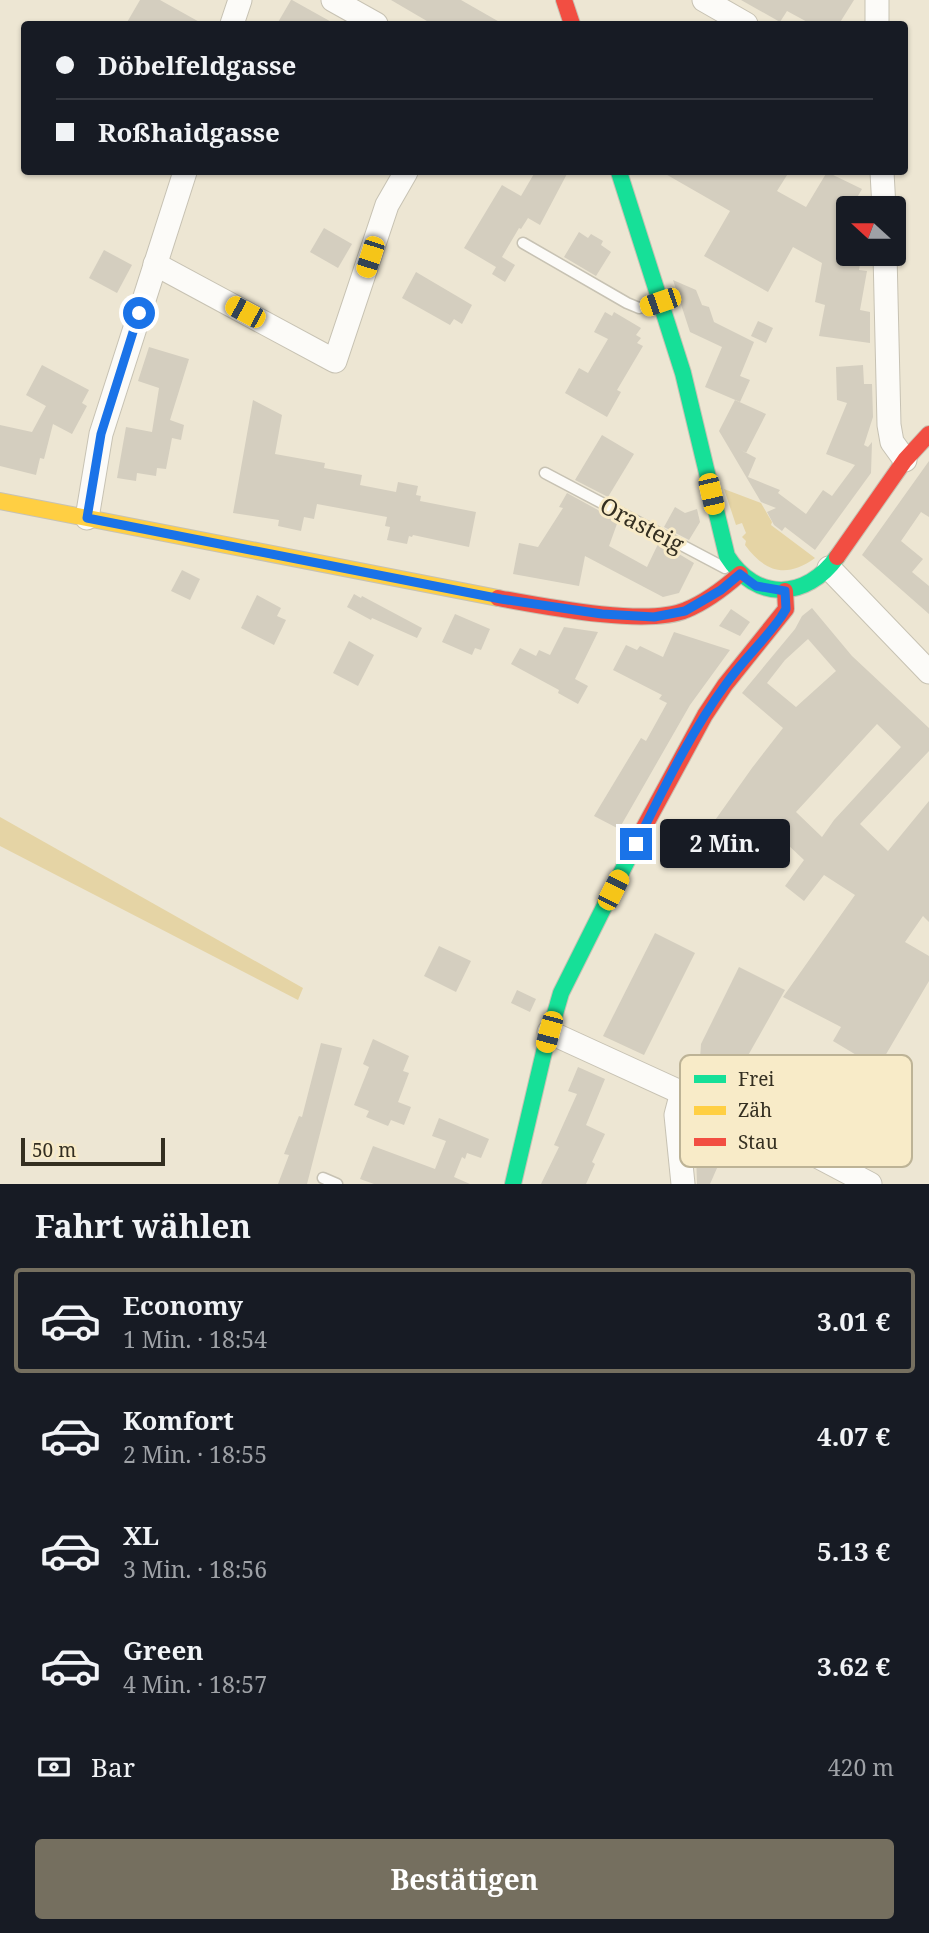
<!DOCTYPE html>
<html lang="de">
<meta charset="utf-8">
<style>
:root{--surface:#171b24;--page:#20242c;--text:#f1f3f6;--muted:#9ea1a6;--line:#363941;--accent:#756f5f}
body{margin:0;font-family:"Noto Serif",serif;background:var(--page);color:var(--text);height:100vh;display:flex;flex-direction:column;font-size:26px;white-space:nowrap}
*{box-sizing:border-box;margin:0}
p{font-size:23px;color:var(--muted)}
.icon{flex:none;width:38px;height:38px;fill:none;stroke:currentColor;stroke-width:2;stroke-linecap:round;stroke-linejoin:round}
.map{position:relative;height:1184px;overflow:hidden}
.sheet{display:flex;flex-direction:column;background:var(--surface);flex:1}
.sheet>*{flex:none}
.hud{position:absolute;left:21px;top:21px;width:887px;height:154px;border-radius:7px;box-shadow:0 2px 5px #0004;display:grid;align-content:center;height:154px;padding:0 35px;background:var(--surface)}
.needle{width:46px;rotate:291deg}
.fabs{position:absolute;left:836px;top:196px;display:grid;gap:14px}
.fabs a{display:grid;place-items:center;width:70px;height:70px;border-radius:7px;background:var(--surface);box-shadow:0 2px 5px #0004;font-size:35px}
.scale{position:absolute;left:21px;bottom:18px;width:144px;box-sizing:border-box;padding-left:7px;border:4px solid #342f21;border-top:0;font-size:19px;line-height:24px;white-space:nowrap;color:#342f21;-webkit-text-stroke:5px #f8ebc8;paint-order:stroke}
.end{position:absolute;width:32px;height:32px;margin:-16px;border:9px solid #1a73e8;background:#fff;box-shadow:0 0 0 4px #fff}
.from{border-radius:50%}
.bubble{position:absolute;height:49px;border-radius:7px;background:var(--surface);box-shadow:0 2px 5px #0004;font-size:23px;font-weight:700;line-height:49px;text-align:center}
.car{position:absolute;width:21px;height:42px;margin:-21px -10px;border-radius:9px;box-shadow:0 0 5px 2px #0007;background:linear-gradient(#f5c518 24%,#345 0 40%,#f5c518 0 76%,#345 0 86%,#f5c518 0)}
.hud b{display:flex;align-items:center;gap:24px;height:66px;font-size:26px}
.hud b+b{border-top:2px solid var(--line)}
.hud i{width:18px;height:18px;background:var(--text)}
ul{padding:0;list-style:none}
li{display:flex;align-items:center;gap:21px;height:105px;margin:0 14px 10px;padding:0 21px;border:4px solid transparent;border-radius:7px}
li div{flex:1}
li b{display:block;font-size:26px}
li em{font-style:normal;font-weight:700}
li.on{border-color:var(--accent)}
li>.icon{width:63px;height:63px;stroke-width:1.5}
h2{padding:0 35px;font-size:32px;line-height:84px}
.pay{display:flex;align-items:center;gap:18px;height:77px;padding:0 35px;font-size:26px}
.pay p{margin-inline-start:auto}
.action{display:flex;gap:14px;margin-top:auto;padding:14px 35px}
.action a{flex:1;height:80px;border-radius:7px;background:var(--accent);color:#fff;font-size:28px;font-weight:700;line-height:80px;text-align:center}
.map>svg:first-child{display:block}
.green{fill:#e5d4a5}
.building{fill:#d4cebf;fill-rule:evenodd}
.lines{fill:none;stroke-linecap:round;stroke-linejoin:round}
.lane-casing{stroke:#c7c2b3;stroke-width:13}
.street-casing{stroke:#c7c2b3;stroke-width:25}
.fast-casing{stroke:#c7c2b3;stroke-width:18}
.slow-casing{stroke:#c7c2b3;stroke-width:18}
.jam-casing{stroke:#c7c2b3;stroke-width:18}
.lane{stroke:#fcfbf8;stroke-width:10}
.street{stroke:#fcfbf8;stroke-width:23}
.fast{stroke:#16e098;stroke-width:16}
.slow{stroke:#ffcf43;stroke-width:16}
.jam{stroke:#f24e42;stroke-width:16}
.route{stroke:#1a73e8;stroke-width:9}
.labels{text-anchor:middle;stroke-width:6;stroke-linejoin:round;paint-order:stroke}
.street-label{font-size:23px;fill:#342f21;stroke:#f8ebc8}
.key{fill:#f8ebc8;stroke:#bdb396;stroke-width:2}
.key-label{font-size:19px;fill:#342f21}
</style>
<div class="map">
<svg width="929" height="1184" viewBox="0 0 929 1184">
<rect width="100%" height="100%" fill="#ede6d3"/>
<!-- green -->
<g class="green">
<path d="M724,489l37,14 11,19 -1,3 44,33c-29,21 -50,14 -70,-13l1,-4 -4,-4 4,-4 -4,-10 -6,2z"/>
<path d="M0,817l303,171 -5,12 -298,-154z"/>
</g>
<!-- building -->
<g class="building">
<path d="M140,0h20l43,24h-77z"/>
<path d="M291,0h1l43,24h-58z"/>
<path d="M391,0h70l42,24h-71z"/>
<path d="M741,0h113l-15,24h-28l-24,-13 -7,11z"/>
<path d="M535,172h33l-28,53 -12,-7 -7,11 -2,-1 -17,29 13,8 -10,17 -13,-8 4,-7 -32,-19 38,-63 19,11z"/>
<path d="M662,172h127l-12,19 29,16 21,-35 35,17 -11,19h-2v46h13l-3,16 8,1 -7,39 10,2v31l-51,-7 6,-31 -10,-3 7,-39 -29,-16 -25,45 -64,-36 26,-45z"/>
<path d="M324,228l28,16 -14,24 -28,-16z"/>
<path d="M579,232l9,6 3,-4 12,7 -2,4 10,7 -15,24 -32,-19z"/>
<path d="M104,250l28,15 -15,28 -28,-15z"/>
<path d="M416,272l56,33 -10,19 -8,-5 -4,6 -48,-27z"/>
<path d="M673,280l23,10 6,15 7,2 5,15 40,20 -14,34 10,4 -10,22 -35,-15 17,-40 -32,-15z"/>
<path d="M605,312l7,4 2,-4 27,16 -5,7 5,3 -4,5 6,3 -26,44 4,2 -14,25 -42,-24 14,-25 9,5 20,-34 -14,-7z"/>
<path d="M758,321l15,7 -7,15 -15,-7z"/>
<path d="M149,347l40,12 -19,61 14,5 -3,15 -9,-2 -6,31 -9,-1 -1,8 -19,-3 -1,8 -19,-3 9,-51 26,5 7,-44 -21,-7z"/>
<path d="M42,365l47,25 -7,13 5,3 -15,28 -19,-10 -9,35 -4,-1 -4,17 -36,-9v-41l32,7 14,-26 -20,-11z"/>
<path d="M863,365l1,19h8l1,33 -9,28 4,2 4,-5 -1,31 -56,77 -30,-23 -3,4 -8,-6 -7,-13 9,-4 -15,-6 -42,-71 16,-31 31,14 -20,39 -5,-3 15,8 -8,19 32,13 -2,3 28,21 17,-24 9,6 23,-31 -29,-11 21,-51 -10,-3 -1,-33z"/>
<path d="M253,400l29,15 -7,39 50,9 -1,5 38,7 -2,10 36,7 2,-10 20,4 -2,9 5,1 -1,5 56,11 -7,35 -56,-12 -1,2 -3,-1 -2,8 -20,-4 3,-13 -5,-1 2,-9 -70,-13 -3,15 -10,-2 -3,14 -23,-5 1,-6 -46,-7z"/>
<path d="M602,435l32,19 -26,43 -33,-17z"/>
<path d="M929,461v56l-8,-5 -20,29 22,18 -11,13 17,14v28l-67,-59z"/>
<path d="M567,493l51,28 -9,25 38,21 12,-25 35,21 -15,30 -16,4 -78,-41 -6,30 -66,-12 6,-31 19,4 25,-39 -4,-1z"/>
<path d="M675,507l10,6 12,-4 3,13 -11,18 -25,-13z"/>
<path d="M182,570l18,9 -10,21 -19,-9z"/>
<path d="M354,594l7,4 1,-2 60,32 -5,10 -45,-20 -1,2 -24,-13z"/>
<path d="M257,595l24,13 -4,8 9,4 -12,25 -33,-17z"/>
<path d="M812,608l40,48 77,72v23l-69,73 28,27 41,-50v121l-6,-6 -18,26 24,14v25l-51,87 -45,-27 8,-14 -58,-30 72,-102 -31,-20 -20,26 -19,-15 19,-26 -37,-35 -20,34 -41,-26 46,-65 31,-40 -41,-35 53,-64 7,-13zM808,639l28,32 -40,36 -29,-24 18,-23zM877,724l24,23 -67,73 -12,17 -26,-25z"/>
<path d="M731,609l19,13 -10,14 -21,-10z"/>
<path d="M455,614l35,15 -9,21 -6,-2 -3,7 -30,-13z"/>
<path d="M564,627l34,5 -23,47 13,7 -10,18 -20,-11 1,-3 -48,-26 9,-16 16,8 3,-6 11,5z"/>
<path d="M674,632l56,18 -40,55 -71,124 -25,-13 47,-78 5,3 21,-38 -8,-4 3,-4 -49,-25 13,-25 11,5 3,-4 23,11z"/>
<path d="M349,641l25,14 -16,31 -25,-13z"/>
<path d="M655,933l40,20 -51,102 -41,-19z"/>
<path d="M439,946l32,15 -15,31 -32,-16z"/>
<path d="M739,967l46,23 -56,99 -30,-15 2,-30z"/>
<path d="M517,990l19,9 -6,13 -19,-9z"/>
<path d="M373,1039l36,17 -6,15 6,2 -11,29 13,5 -7,18 -13,-5 -3,6 -22,-9 3,-6 -15,-6 15,-38 -6,-3z"/>
<path d="M321,1043l21,5 -35,136h-29l11,-29 -5,-1 15,-38 3,1z"/>
<path d="M578,1067l27,12 -19,46 19,9 -13,28 3,2 -9,20h-45l18,-37 -5,-2 23,-51 -9,-3z"/>
<path d="M439,1118l50,21 -8,19 -14,-5 -2,6 -3,-2 -8,20 16,7h-96l-14,-5 13,-33 62,23 11,-28 -14,-5z"/>
<path d="M709,1126l43,19 -11,23 -20,-9 -11,25h-13l-1,-31z"/>
</g>
<g class="lines">
<!-- lane casing -->
<g class="lane-casing">
<g id="lane">
<path d="M523,243l104,60 12,5 18,-5"/>
<path d="M545,473l180,95"/>
<path d="M323,1178l14,6"/>
</g>
</g>
<!-- street casing -->
<g class="street-casing">
<g id="street">
<path d="M333,0l43,24"/>
<path d="M704,0l42,24"/>
<path d="M232,24l8,-24"/>
<path d="M877,24v-24"/>
<path d="M882,172l2,36"/>
<path d="M885,254l4,171 3,17 13,18"/>
<path d="M155,264l180,97 52,-156 19,-33"/>
<path d="M87,518l14,-84 84,-262"/>
<path d="M829,568l100,104"/>
<path d="M549,1032l249,114 72,38"/>
<path d="M682,1092l-6,23 7,69"/>
</g>
</g>
<!-- fast casing -->
<g class="fast-casing">
<g id="fast">
<path d="M619,172l64,201 44,183c29,46 79,44 110,1"/>
<path d="M513,1184l31,-132 17,-59 80,-160"/>
</g>
</g>
<!-- slow casing -->
<g class="slow-casing">
<path id="slow" d="M0,501l498,97"/>
</g>
<!-- jam casing -->
<g class="jam-casing">
<g id="jam">
<path d="M564,0l8,24"/>
<path d="M837,557l68,-97 24,-26"/>
<path d="M498,598c44,8 149,29 188,12 20,-8 38,-22 54,-36"/>
<path d="M641,833l64,-118 20,-30 61,-76 -1,-18"/>
</g>
</g>
<!-- lane -->
<use href="#lane" class="lane"/>
<!-- street -->
<use href="#street" class="street"/>
<!-- fast -->
<use href="#fast" class="fast"/>
<!-- slow -->
<use href="#slow" class="slow"/>
<!-- jam -->
<use href="#jam" class="jam"/>
</g>
<g class="lines">
<!-- route -->
<path class="route" d="M139,313l-38,121 -14,84 414,81 101,15 52,3 31,-6 36,-21 19,-16 16,12 29,5 1,18 -5,8c-17,24 -38,43 -55,67 -36,49 -63,106 -90,160"/>
</g>
<g class="labels">
<!-- street labels -->
<g class="street-label">
<text transform="translate(642 525) rotate(28)" y="8">Orasteig</text>
</g>
</g>
<!-- legend -->
<rect x="680" y="1055" width="232" height="112" rx="10" class="key"/>
<rect x="694" y="1075" width="32" height="8" fill="#16e098"/>
<rect x="694" y="1106" width="32" height="9" fill="#ffcf43"/>
<rect x="694" y="1138" width="32" height="8" fill="#f24e42"/>
<g class="key-label">
<text x="738" y="1086">Frei</text>
<text x="738" y="1117">Zäh</text>
<text x="738" y="1149">Stau</text>
</g>
</svg>
<div class="fabs">
<a><svg class="needle" viewBox="-14 -14 28 28"><path d="M0-13l5 13h-10z" fill="#e53935"/><path d="M0 13l5-13h-10z" fill="#9ea1a6"/></svg></a>
</div>
<div class="scale">50 m</div>
<i class="end from" style="left:139px;top:313px"></i>
<i class="end" style="left:636px;top:844px"></i>
<div class="bubble" style="left:660px;top:819px;width:130px">2 Min.</div>
<i class="car" style="left:370px;top:257px;rotate:198deg"></i>
<i class="car" style="left:660px;top:302px;rotate:251deg"></i>
<i class="car" style="left:245px;top:312px;rotate:298deg"></i>
<i class="car" style="left:711px;top:494px;rotate:167deg"></i>
<i class="car" style="left:613px;top:890px;rotate:27deg"></i>
<i class="car" style="left:549px;top:1032px;rotate:195deg"></i>
<div class="hud">
<b><i class="from"></i>Döbelfeldgasse</b>
<b><i></i>Roßhaidgasse</b>
</div>
</div>
<section class="sheet">
<h2>Fahrt wählen</h2>
<ul>
<li class="on"><svg class="icon" aria-label="car" viewBox="0 0 24 24"><path d="M5 17H2v-5l4-1 3-4h7l3 4 3 1v5h-3M9 17h6M6 11h13"/><circle cx="7" cy="17" r="2"/><circle cx="17" cy="17" r="2"/></svg><div><b>Economy</b><p>1 Min. · 18:54</p></div><em>3.01 €</em></li>
<li><svg class="icon" aria-label="car" viewBox="0 0 24 24"><path d="M5 17H2v-5l4-1 3-4h7l3 4 3 1v5h-3M9 17h6M6 11h13"/><circle cx="7" cy="17" r="2"/><circle cx="17" cy="17" r="2"/></svg><div><b>Komfort</b><p>2 Min. · 18:55</p></div><em>4.07 €</em></li>
<li><svg class="icon" aria-label="car" viewBox="0 0 24 24"><path d="M5 17H2v-5l4-1 3-4h7l3 4 3 1v5h-3M9 17h6M6 11h13"/><circle cx="7" cy="17" r="2"/><circle cx="17" cy="17" r="2"/></svg><div><b>XL</b><p>3 Min. · 18:56</p></div><em>5.13 €</em></li>
<li><svg class="icon" aria-label="car" viewBox="0 0 24 24"><path d="M5 17H2v-5l4-1 3-4h7l3 4 3 1v5h-3M9 17h6M6 11h13"/><circle cx="7" cy="17" r="2"/><circle cx="17" cy="17" r="2"/></svg><div><b>Green</b><p>4 Min. · 18:57</p></div><em>3.62 €</em></li>
</ul>
<div class="pay"><svg class="icon" aria-label="cash" viewBox="0 0 24 24"><path d="M3 7h18v10H3z"/><circle cx="12" cy="12" r="2"/></svg>Bar<p>420 m</p></div>
<div class="action"><a>Bestätigen</a></div>
</section>
